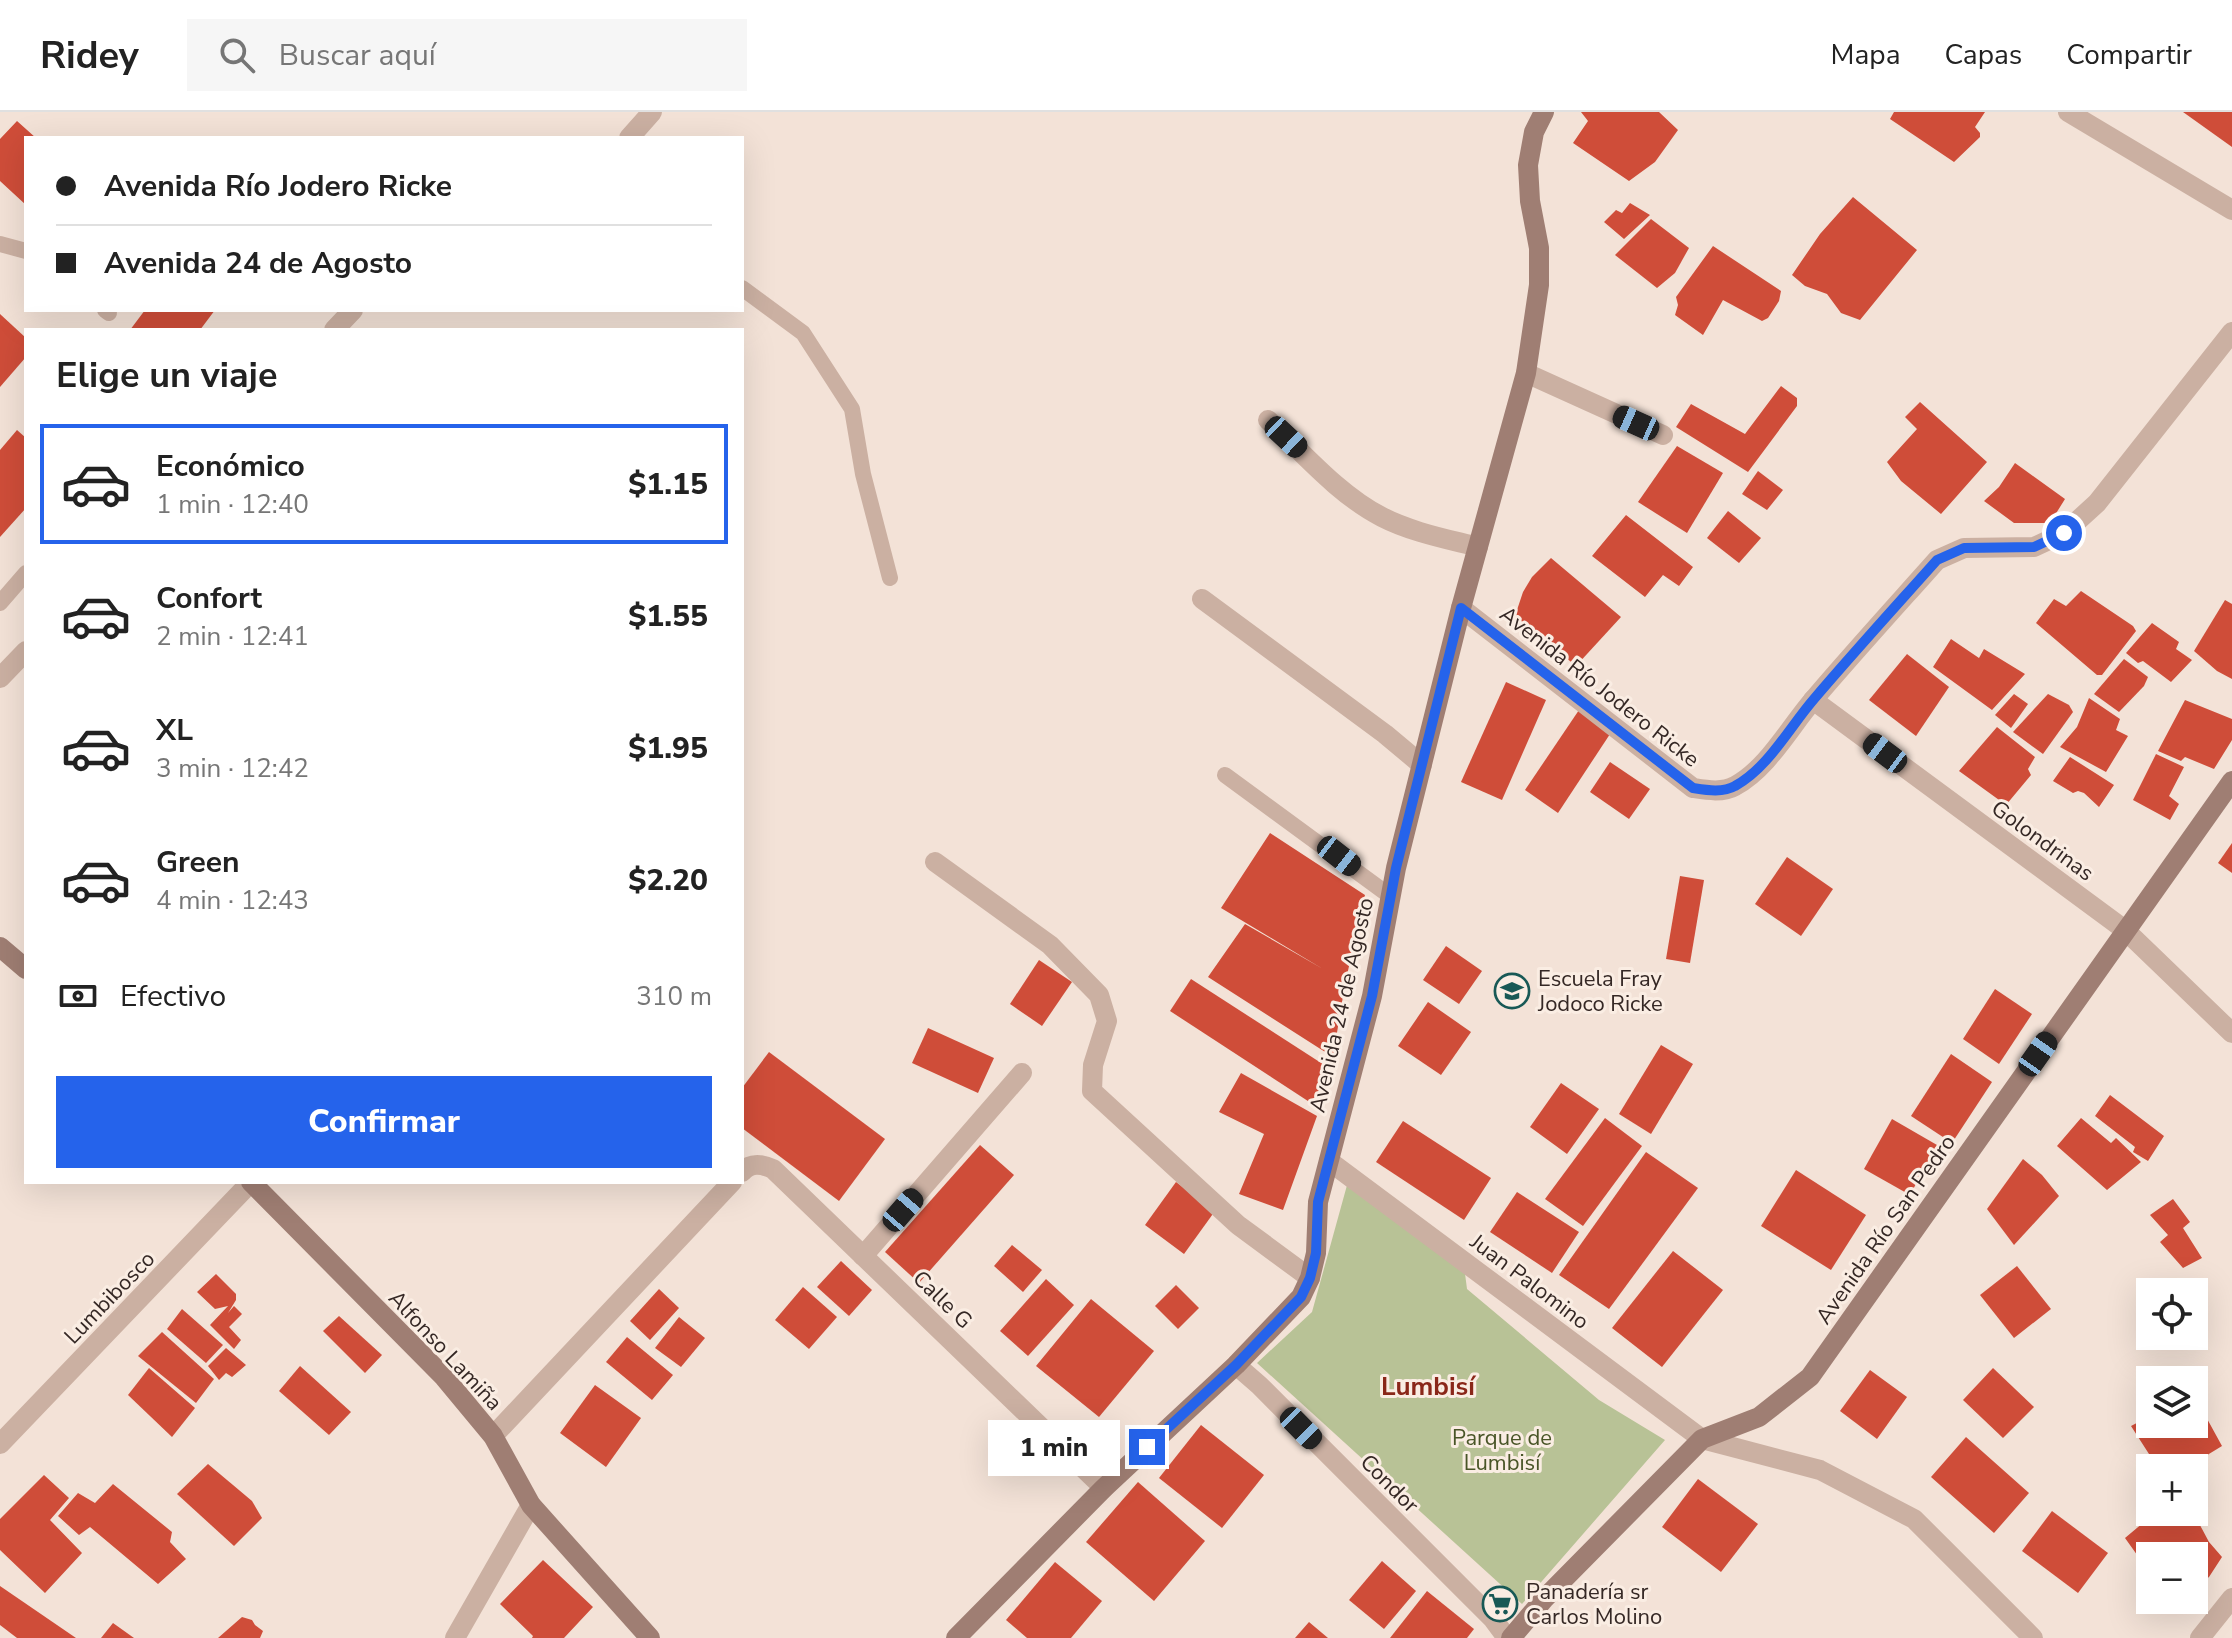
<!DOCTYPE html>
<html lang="es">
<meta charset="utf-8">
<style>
:root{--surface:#fff;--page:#f6f6f6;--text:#222;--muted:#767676;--line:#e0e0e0;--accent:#2563eb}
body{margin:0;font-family:"Nunito Sans",sans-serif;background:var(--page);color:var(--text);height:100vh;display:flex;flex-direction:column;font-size:30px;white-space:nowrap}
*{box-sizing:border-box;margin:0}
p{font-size:26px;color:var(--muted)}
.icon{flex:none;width:44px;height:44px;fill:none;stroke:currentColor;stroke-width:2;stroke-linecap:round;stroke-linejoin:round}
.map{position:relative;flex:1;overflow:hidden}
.sheet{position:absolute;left:24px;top:216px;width:720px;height:856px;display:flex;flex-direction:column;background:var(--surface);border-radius:0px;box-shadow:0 8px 32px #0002}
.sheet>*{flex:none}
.guide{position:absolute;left:24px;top:24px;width:720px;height:176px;border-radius:0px;box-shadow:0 8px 32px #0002;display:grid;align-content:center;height:176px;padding:0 32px;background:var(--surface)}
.controls{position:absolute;left:2136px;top:1166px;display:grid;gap:16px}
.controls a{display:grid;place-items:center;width:72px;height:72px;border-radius:0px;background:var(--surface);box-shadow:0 8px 32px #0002;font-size:40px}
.end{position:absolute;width:36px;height:36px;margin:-18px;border:10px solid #2563eb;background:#fff;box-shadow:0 0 0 4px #fff}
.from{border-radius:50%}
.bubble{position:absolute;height:56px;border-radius:0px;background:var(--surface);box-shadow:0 8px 32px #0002;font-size:26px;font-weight:800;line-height:56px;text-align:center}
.car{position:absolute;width:24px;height:48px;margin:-24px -12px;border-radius:10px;box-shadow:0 0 6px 2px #0007;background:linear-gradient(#222 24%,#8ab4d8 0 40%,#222 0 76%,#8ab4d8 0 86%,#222 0)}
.guide b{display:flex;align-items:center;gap:28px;height:76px;font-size:30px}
.guide b+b{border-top:2px solid var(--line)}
.guide i{width:20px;height:20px;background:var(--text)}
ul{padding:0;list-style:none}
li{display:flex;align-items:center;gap:24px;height:120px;margin:0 16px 12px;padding:0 16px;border:4px solid transparent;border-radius:0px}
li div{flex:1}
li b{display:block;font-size:30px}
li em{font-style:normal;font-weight:800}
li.selected{border-color:var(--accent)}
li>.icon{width:72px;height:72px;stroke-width:1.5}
h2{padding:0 32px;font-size:36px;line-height:96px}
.pay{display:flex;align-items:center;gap:20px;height:88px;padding:0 32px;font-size:30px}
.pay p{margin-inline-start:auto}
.button{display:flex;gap:16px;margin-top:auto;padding:16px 32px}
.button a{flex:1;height:92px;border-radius:0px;background:var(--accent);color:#fff;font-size:32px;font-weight:800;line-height:92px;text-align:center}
header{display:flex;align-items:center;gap:48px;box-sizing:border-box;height:112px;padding:0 40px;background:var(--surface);border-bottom:2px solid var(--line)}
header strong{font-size:38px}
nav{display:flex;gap:44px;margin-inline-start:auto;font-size:28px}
.search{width:560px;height:72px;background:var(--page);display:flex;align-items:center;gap:20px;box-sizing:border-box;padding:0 28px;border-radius:0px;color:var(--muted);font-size:30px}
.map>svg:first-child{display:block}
.green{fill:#b8c296}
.building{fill:#cf4d39}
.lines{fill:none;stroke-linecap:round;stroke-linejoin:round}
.lane{stroke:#cbb0a2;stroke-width:16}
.street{stroke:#cbb0a2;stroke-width:20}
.secondary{stroke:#9f7e73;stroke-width:20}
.route{stroke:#2563eb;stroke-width:10}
.labels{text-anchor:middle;stroke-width:6;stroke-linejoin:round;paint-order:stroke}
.street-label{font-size:22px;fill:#352825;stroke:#faede3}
.poi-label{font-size:22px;fill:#352825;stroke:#faede3;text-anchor:start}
.park-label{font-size:22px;fill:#495527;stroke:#faede3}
.quarter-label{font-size:26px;font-weight:bold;fill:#8a2719;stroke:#faede3}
</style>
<header>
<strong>Ridey</strong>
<div class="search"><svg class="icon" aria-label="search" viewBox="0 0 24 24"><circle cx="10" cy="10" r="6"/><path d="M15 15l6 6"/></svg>Buscar aquí</div>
<nav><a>Mapa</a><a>Capas</a><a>Compartir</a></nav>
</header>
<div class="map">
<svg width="2232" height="1526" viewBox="0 0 2232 1526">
<rect width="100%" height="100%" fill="#f3e2d7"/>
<!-- green -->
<path class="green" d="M1349,1066l114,80 4,31 132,111 66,40 -143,164 -265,-241 55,-51z"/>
<!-- building -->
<g class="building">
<path d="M1581,0h78l19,18 -23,32 -26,19 -56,-38 15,-22z"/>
<path d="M1894,0h91l-10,15 5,6v4l-26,25 -64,-43z"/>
<path d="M2183,0h49v35z"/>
<path d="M17,9l19,17h-10v67l-26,-24v-42z"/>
<path d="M1853,85l64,53 -57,70 -19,-7 -14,-19 -22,-8 -13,-11 28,-41z"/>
<path d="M1630,91l20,12 -26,24 -20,-17 12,-12 6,3z"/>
<path d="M1651,107l38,29 -14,25 -18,15 -42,-33z"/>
<path d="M1713,134l68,45 -2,10 -11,17 -6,3 -39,-21 -20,35 -28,-20 3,-10 -2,-8z"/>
<path d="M145,198h70l-15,20h-70z"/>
<path d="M0,202l26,24v19l-26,30z"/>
<path d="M1781,274l16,12v8l-49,66 -72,-45 15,-23 54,30z"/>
<path d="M1920,290l67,60 -46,52 -40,-33 -14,-19 30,-33 -12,-12z"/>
<path d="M17,318l9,8v70l-26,29v-87z"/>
<path d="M1677,334l46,27 -36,60 -49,-31z"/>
<path d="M2015,351l50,36 -15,24h-36l-30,-22 15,-14z"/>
<path d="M1758,359l25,19 -16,20 -25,-16z"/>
<path d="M1728,399l33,27 -22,25 -32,-25z"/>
<path d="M1626,403l67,52 -14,19 -16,-11 -18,22 -53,-41z"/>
<path d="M1551,446l70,59 -45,49 -61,-50 8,-24 9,-15z"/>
<path d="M2081,479l52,35 3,5 -34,44h-5l-61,-52 18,-24 12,7z"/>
<path d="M2225,488l7,4v75l-15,-8 -23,-20z"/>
<path d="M2152,511l27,19 -3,7 16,11 -21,22 -28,-21 -5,2 -12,-10z"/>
<path d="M1951,527l28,19 5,-9 41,25 -33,36 -59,-43z"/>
<path d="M1907,542l42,33 -33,49 -47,-36z"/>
<path d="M2124,547l24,18 -4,9 -25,26 -25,-18z"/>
<path d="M1506,570l40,18 -44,100 -41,-18z"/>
<path d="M2014,582l14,10 -17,24 -16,-13z"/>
<path d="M2048,582l21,11 4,7 -30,42 -30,-22z"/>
<path d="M2089,586l31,21 -4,11 12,6 -22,36 -46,-25 17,-20z"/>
<path d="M2185,588l47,19v21l-18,29 -29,-12 -4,4 -23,-10z"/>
<path d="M1579,598l33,21 -54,82 -33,-23z"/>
<path d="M1997,615l38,30 -7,12 3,6 -25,30 -47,-34z"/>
<path d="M2156,642l28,13 -15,29 10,8 -9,16 -37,-20z"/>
<path d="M2070,645l44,28 -15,22 -15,-14 -6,-2 -5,2 -20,-12z"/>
<path d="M1610,650l40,27 -21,30 -39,-27z"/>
<path d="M1270,721l95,62 -20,89 -12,73 -125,-80 37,-53 78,45 -102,-61z"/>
<path d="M2232,731v30l-14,-10z"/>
<path d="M1787,745l46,32 -32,47 -46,-32z"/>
<path d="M1680,764l24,4 -14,83 -24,-4z"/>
<path d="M1446,834l36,25 -23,33 -36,-24z"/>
<path d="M1039,848l33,22 -30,44 -32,-22z"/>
<path d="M1191,867l141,91 -21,33 -141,-92z"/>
<path d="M1995,877l37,25 -33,50 -36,-25z"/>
<path d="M1428,890l43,30 -30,43 -43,-29z"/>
<path d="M928,916l66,30 -16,35 -66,-30z"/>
<path d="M1661,933l32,19 -42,70 -32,-20z"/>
<path d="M769,940l116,87 -46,62 -97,-73v-40z"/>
<path d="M1951,942l41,28 -40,61 -41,-27z"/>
<path d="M1241,961l76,43 -34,94 -44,-16 25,-60 -45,-22z"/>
<path d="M1561,971l38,26 -32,45 -37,-27z"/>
<path d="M2110,983l54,41 -16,25 -15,-9 2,-5 -40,-31z"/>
<path d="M1605,1006l37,28 -59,80 -38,-27z"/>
<path d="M2081,1006l30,25 5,-5 25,24 -34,28 -50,-44z"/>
<path d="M1892,1007l45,26 -27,50 -46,-26z"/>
<path d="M1403,1009l88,57 -27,42 -88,-58z"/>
<path d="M980,1033l34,30 -95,108 -34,-31z"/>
<path d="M1646,1040l52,36 -89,121 -50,-34z"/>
<path d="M2023,1047l19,16 17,21 -45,49 -27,-36z"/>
<path d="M1796,1058l70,45 -35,55 -70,-44z"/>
<path d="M1176,1070l39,29 -31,43 -39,-29z"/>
<path d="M1517,1080l62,40 -27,41 -62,-41z"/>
<path d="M2173,1087l17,23 -7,6 19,30 -19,10 -23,-26 8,-7 -18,-20z"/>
<path d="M1012,1133l30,25 -19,22 -29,-26z"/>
<path d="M1673,1139l50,39 -61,77 -50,-39z"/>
<path d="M841,1149l31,29 -23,26 -32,-29z"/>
<path d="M2017,1154l34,43 -37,29 -34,-43z"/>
<path d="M216,1162l20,20v6l-8,13 6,-7 8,8 -13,13 12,13 -7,9 -24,-24 18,-19 -13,3 -18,-17z"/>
<path d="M1046,1167l28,26 -46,51 -28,-25z"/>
<path d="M1176,1173l23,23 -21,21 -23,-23z"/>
<path d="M803,1175l34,30 -28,32 -34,-29z"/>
<path d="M659,1177l20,19 -29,32 -20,-19z"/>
<path d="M1091,1187l63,52 -55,66 -63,-51z"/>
<path d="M182,1197l41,36 -17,18 -39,-34z"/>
<path d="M339,1204l43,39 -17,18 -42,-42z"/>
<path d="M679,1205l26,21 -24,29 -26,-19z"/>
<path d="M162,1220l52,47 -18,24 -58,-47z"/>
<path d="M627,1225l46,38 -21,25 -46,-38z"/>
<path d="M226,1236l20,17 -14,12 -6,-4 -7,7 -11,-14z"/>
<path d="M300,1254l51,46 -22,23 -50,-44z"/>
<path d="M149,1256l46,40 -23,29 -44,-42z"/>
<path d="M1993,1256l41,39 -31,31 -40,-38z"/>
<path d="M1870,1258l37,27 -30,42 -37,-28z"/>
<path d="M595,1273l46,33 -35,49 -46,-34z"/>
<path d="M2194,1283l28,51 -36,22h-28l-27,-42 19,-10v8h44z"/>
<path d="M1201,1313l63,50 -42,53 -63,-50z"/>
<path d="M1966,1325l63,56 -35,40 -63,-56z"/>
<path d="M208,1352l44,37 10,17 -28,28 -57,-52z"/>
<path d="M44,1363l25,23 -19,22 32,33 -37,40 -45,-43v-31z"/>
<path d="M1698,1367l60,45 -37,48 -59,-45z"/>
<path d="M1138,1370l67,59 -51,60 -68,-59z"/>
<path d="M113,1372l59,48 -2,10 16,17 -28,25 -68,-57 -11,8 -21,-19 20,-23 17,10z"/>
<path d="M2052,1399l56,42 -30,40 -56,-42z"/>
<path d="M2156,1400h37l16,30 13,15 -13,20 -15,12v-33h-44v17l-25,-35z"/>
<path d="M543,1448l50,47 -29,31h-32l1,-2 -33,-32z"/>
<path d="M1382,1449l34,30 -32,38 -35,-29z"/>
<path d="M1055,1450l47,39 -31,37h-44l-21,-18z"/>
<path d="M0,1474l76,52h-59l-17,-13z"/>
<path d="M1427,1479l47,38 -7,9h-77z"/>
<path d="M242,1505l10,3 3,5 8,6 -3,7h-42z"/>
<path d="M1309,1510l19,16h-33z"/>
<path d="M113,1511l21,15h-33z"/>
</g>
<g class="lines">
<!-- lane -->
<g class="lane">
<path d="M0,132l26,7"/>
<path d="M742,176l61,45 49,76 11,65 27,104"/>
<path d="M105,198l4,3"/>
<path d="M0,491l26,-30"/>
<path d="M1225,663l165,121"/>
</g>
<!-- street -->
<g class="street">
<path d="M2068,0l164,98"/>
<path d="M629,26l23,-26"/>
<path d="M334,218l19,-20"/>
<path d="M1526,261l137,62"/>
<path d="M1268,308c35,33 71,75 114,97 29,15 65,22 96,30"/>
<path d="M1202,487l183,135 37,31"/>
<path d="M1461,496l232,180c13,2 30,5 42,-2 33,-18 54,-58 79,-87 40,-47 82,-93 123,-139l27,-12 70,-1 30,-14 33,-30 135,-171"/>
<path d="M0,566l26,-27"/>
<path d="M1813,588l312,230 107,103"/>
<path d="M935,750l115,83 49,50 8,26 -14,44 -1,26 146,134 72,53"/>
<path d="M1329,1049l373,278 118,31 94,49 119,119"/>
<path d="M742,1060c9,-10 20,-8 31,-3l331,319"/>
<path d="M863,1144l159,-183"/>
<path d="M1236,1253l23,20 234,234 14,19"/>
<path d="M493,1324l239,-254"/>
<path d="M0,1332l251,-262"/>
<path d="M455,1526l76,-133"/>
<path d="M2200,1526l32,-40"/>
</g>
<!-- secondary -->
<g class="secondary">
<path d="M0,835l26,22"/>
<path d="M251,1070l193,195 49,59 38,69 119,133"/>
<path d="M956,1526l148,-150 132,-123 65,-68 9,-19 6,-25 2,-51 54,-206 24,-128 65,-260 65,-235 13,-88v-37l-9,-47 -2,-36 6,-33 10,-20"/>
<path d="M1511,1526l33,-39 158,-160 57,-22 51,-40 422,-596"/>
</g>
</g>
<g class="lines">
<!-- route -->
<path class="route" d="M1147,1335l89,-82 65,-68 9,-19 6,-25 2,-51 54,-206 24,-128 65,-260 232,180c13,2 30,5 42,-2 33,-18 54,-58 79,-87 40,-47 82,-93 123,-139l27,-12 70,-1 30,-14"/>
</g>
<!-- icons -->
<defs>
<g id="school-ring" transform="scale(1.8)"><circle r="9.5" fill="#faede3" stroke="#185956" stroke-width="1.5"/><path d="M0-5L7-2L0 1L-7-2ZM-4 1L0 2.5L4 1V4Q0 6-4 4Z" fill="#185956"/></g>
<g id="supermarket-ring" transform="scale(1.8)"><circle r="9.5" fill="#faede3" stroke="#185956" stroke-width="1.5"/><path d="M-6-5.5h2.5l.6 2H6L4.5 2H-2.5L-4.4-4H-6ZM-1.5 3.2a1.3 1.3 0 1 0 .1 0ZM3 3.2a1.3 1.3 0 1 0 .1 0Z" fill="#185956"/></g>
</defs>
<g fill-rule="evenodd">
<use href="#school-ring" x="1512" y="879"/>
<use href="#supermarket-ring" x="1500" y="1492"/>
</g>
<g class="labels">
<!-- street labels -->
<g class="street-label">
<text transform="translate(1600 574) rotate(38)" y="8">Avenida Río Jodero Ricke</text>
<text transform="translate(2043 728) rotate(36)" y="8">Golondrinas</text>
<text transform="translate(1341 893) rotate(-77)" y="8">Avenida 24 de Agosto</text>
<text transform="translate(1885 1117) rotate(-55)" y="8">Avenida Río San Pedro</text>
<text transform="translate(1530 1169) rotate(37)" y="8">Juan Palomino</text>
<text transform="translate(109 1185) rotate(-46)" y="8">Lumbibosco</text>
<text transform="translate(943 1187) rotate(44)" y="8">Calle G</text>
<text transform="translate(446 1238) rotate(47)" y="8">Alfonso Lamiña</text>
<text transform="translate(1390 1371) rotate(45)" y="8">Condor</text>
</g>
<!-- poi labels -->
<g class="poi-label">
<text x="1538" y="874">Escuela Fray<tspan x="1538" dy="25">Jodoco Ricke</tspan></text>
<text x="1526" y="1487">Panadería sr<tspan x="1526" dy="25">Carlos Molino</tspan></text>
</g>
<!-- park labels -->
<g class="park-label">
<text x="1502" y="1333">Parque de<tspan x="1502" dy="25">Lumbisí</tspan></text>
</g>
<!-- quarter labels -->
<g class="quarter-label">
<text x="1428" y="1283">Lumbisí</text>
</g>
</g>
</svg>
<div class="controls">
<a><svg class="icon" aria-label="locate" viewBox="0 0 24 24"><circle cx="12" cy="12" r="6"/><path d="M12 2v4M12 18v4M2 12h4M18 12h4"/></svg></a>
<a><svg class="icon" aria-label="layers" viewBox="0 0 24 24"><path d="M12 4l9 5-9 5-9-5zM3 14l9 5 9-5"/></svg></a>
<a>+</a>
<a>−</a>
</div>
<i class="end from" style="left:2064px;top:421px"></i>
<i class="end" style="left:1147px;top:1335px"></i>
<div class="bubble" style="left:988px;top:1308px;width:132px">1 min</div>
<i class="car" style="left:1636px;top:311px;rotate:294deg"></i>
<i class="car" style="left:1286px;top:325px;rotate:133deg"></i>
<i class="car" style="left:1885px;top:641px;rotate:307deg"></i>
<i class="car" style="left:1339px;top:744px;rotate:128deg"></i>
<i class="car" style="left:2038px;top:942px;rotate:35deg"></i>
<i class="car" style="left:903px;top:1098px;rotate:41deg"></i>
<i class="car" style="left:1301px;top:1316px;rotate:135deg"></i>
<div class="guide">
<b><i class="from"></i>Avenida Río Jodero Ricke</b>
<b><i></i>Avenida 24 de Agosto</b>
</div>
<section class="sheet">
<h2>Elige un viaje</h2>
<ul>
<li class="selected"><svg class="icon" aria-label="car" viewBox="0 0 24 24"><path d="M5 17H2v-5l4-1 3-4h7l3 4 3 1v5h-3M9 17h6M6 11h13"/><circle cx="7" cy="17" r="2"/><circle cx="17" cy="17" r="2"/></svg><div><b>Económico</b><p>1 min · 12:40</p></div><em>$1.15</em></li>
<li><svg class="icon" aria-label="car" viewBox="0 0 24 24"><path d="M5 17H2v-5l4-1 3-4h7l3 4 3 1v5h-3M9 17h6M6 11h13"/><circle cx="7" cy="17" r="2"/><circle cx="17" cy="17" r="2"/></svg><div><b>Confort</b><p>2 min · 12:41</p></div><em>$1.55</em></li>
<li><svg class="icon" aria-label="car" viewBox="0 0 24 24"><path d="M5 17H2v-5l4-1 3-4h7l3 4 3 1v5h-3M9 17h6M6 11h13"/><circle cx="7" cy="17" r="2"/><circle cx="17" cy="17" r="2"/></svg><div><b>XL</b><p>3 min · 12:42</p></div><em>$1.95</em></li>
<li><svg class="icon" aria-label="car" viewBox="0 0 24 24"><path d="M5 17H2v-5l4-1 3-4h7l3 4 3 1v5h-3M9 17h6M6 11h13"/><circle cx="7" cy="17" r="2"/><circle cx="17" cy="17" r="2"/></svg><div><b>Green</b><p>4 min · 12:43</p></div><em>$2.20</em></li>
</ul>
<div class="pay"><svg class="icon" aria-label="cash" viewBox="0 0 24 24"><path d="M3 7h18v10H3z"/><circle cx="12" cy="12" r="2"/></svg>Efectivo<p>310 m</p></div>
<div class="button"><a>Confirmar</a></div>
</section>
</div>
